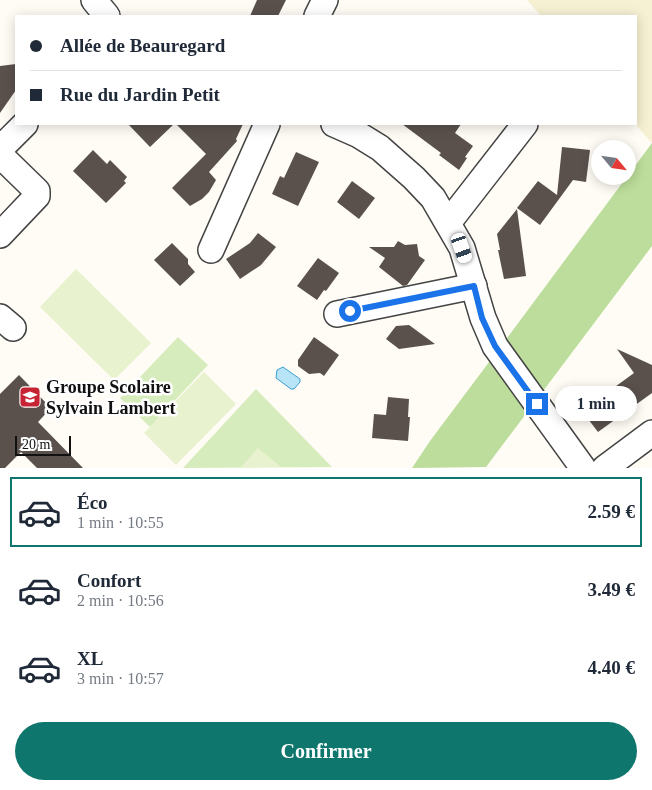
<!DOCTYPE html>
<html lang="fr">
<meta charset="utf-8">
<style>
:root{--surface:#fff;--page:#f2f2f3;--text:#1f2937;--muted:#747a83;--line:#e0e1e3;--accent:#0f766e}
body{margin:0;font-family:"Times New Roman",serif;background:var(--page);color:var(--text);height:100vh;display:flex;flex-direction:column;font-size:19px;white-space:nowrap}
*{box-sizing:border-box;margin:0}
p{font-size:16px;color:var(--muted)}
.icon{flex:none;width:28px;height:28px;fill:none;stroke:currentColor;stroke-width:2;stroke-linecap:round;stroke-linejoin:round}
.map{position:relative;height:468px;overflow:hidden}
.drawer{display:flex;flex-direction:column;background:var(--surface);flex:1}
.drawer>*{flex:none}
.top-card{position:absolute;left:15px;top:15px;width:622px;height:110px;border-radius:0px;box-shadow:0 2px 12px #0003;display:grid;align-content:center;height:110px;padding:0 15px;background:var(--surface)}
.needle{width:32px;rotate:119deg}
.fabs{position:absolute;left:591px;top:140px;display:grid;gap:10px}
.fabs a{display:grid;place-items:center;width:45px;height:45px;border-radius:50%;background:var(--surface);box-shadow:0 2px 12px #0003;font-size:25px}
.scale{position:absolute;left:15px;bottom:12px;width:56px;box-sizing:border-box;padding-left:5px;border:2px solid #111;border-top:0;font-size:14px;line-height:18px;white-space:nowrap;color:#111;-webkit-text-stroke:4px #fff;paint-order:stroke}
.end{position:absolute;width:22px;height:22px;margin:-11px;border:6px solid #1a73e8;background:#fff;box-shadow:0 0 0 2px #fff}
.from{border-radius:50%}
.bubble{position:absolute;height:35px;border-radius:18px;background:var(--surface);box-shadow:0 2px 12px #0003;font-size:16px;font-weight:700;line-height:35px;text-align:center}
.car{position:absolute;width:15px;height:30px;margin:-15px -8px;border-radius:6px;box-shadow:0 0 4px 1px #0007;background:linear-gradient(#fff 24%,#345 0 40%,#fff 0 76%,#345 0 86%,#fff 0)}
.top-card b{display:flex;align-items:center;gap:18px;height:48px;font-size:19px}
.top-card b+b{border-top:1px solid var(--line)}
.top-card i{width:12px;height:12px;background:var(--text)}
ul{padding:9px 0 0;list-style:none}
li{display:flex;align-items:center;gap:15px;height:70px;margin:0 10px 8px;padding:0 5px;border:2px solid transparent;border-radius:0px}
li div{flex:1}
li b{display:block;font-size:19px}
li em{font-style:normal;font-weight:700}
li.current{border-color:var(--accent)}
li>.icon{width:45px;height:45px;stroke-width:1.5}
.action{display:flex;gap:10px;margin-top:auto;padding:10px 15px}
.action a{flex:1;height:58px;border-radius:30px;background:var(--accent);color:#fff;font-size:20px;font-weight:700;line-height:58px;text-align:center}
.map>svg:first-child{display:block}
.farmland{fill:#f6f1d3}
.green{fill:#d7ecbc}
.forest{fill:#bcdd9b}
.pitch{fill:#e8f2ce}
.water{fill:#b8e4f8;stroke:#3d9ed1}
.building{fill:#5a514d}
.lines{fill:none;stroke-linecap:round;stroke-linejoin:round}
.minor-casing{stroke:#444;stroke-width:28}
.minor{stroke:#fff;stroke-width:25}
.route{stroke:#1a73e8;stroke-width:6}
.labels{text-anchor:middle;stroke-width:5;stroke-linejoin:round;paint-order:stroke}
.poi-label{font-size:18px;font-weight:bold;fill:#111;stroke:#fff;text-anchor:start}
</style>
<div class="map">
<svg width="652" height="468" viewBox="0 0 652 468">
<rect width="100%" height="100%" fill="#fffcf5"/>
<!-- farmland -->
<path class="farmland" d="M527,0h125v143l-17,-19h1v-108h-95z"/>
<!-- green -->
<g class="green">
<path d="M178,337l30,28 -58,62 -30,-29z"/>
<path d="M256,389l76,78 -149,1z"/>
</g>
<!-- forest -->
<path class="forest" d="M652,143v103l-166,221 -74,1 18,-27 77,-103z"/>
<!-- pitch -->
<g class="pitch">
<path d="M76,269l75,74 -37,37 -74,-73z"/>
<path d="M204,372l32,32 -60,61 -32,-32z"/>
<path d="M258,448l23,19h-40z"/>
</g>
<!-- water -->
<path class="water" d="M283,367l17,12v3l-6,7h-3l-15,-11 1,-8z"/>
<!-- building -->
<g class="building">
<path d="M257,0h29l-8,16h-28z"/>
<path d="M16,64v26l-16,23v-47z"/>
<path d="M128,124h46l-24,23z"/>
<path d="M176,124h67l-7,15 1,2 -28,31 7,8 -7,12 -7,7 -12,7 -18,-18 34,-34z"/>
<path d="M402,124h59l-6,9 18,13 -8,11 2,1 -8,12 -20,-15 2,-2z"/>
<path d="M562,147l28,3 -4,32 -13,-2 -33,45 -23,-17 21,-27 19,14z"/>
<path d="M93,150l14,14 3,-4 17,17 -3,4 2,2 -20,20 -33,-32z"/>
<path d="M296,152l23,10 -21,44 -26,-12 8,-18 4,2z"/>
<path d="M352,181l23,17 -16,21 -22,-17z"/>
<path d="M517,209l9,67 -22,3 -6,-29h2l-3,-16z"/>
<path d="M258,233l18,14 -15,18 -21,14 -14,-20 24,-16z"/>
<path d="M398,241l7,4 12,-1 2,12 6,4 -18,25 -4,1 -24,-19 6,-9 -16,-11h25z"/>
<path d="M172,243l16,16v5l7,8 -15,14 -26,-26z"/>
<path d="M318,258l21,15 -13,18 -2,-1 -7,10 -20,-14z"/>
<path d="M409,325l26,19 -36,5 -13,-10 10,-13z"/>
<path d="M314,337l25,18 -15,21 -4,-3 -11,1 -11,-8v-6z"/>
<path d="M617,349l35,16v28l-54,39 -16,-21 52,-38z"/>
<path d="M19,375l32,33 -13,14 45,46h-46l-16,-16 -16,16h-5v-74z"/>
<path d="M388,397l21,2 -1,18h2l-2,24 -36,-3 2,-24 12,1z"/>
</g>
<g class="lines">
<!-- minor casing -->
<g class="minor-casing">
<g id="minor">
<path d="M94,0l13,16"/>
<path d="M317,16l8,-16"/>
<path d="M334,124l25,11 21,13 34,30 19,20 29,50 21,70 12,28 88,122"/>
<path d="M0,149l25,-25"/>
<path d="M0,155l37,36v5l-37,39"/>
<path d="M448,223l77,-99"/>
<path d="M211,250l56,-126"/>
<path d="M337,314l137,-28"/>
<path d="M0,317l13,11"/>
<path d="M605,468l47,-35"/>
</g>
</g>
<!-- minor -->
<use href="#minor" class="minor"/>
</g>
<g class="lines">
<!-- route -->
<path class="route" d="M350,311l124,-25 8,32 13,28 42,58"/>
</g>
<!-- icons -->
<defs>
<g id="school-square" transform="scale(1.125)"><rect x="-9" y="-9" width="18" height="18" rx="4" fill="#c62435" stroke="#fff"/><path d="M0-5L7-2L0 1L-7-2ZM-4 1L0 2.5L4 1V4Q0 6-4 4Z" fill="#fff"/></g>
</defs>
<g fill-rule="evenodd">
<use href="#school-square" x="30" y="397"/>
</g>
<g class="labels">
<!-- poi labels -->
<g class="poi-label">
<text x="46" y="393">Groupe Scolaire<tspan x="46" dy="21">Sylvain Lambert</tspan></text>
</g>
</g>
</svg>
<div class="fabs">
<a><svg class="needle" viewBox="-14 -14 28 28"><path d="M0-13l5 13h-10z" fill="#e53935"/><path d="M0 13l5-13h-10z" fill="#747a83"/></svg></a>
</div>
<div class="scale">20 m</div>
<i class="end from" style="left:350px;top:311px"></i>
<i class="end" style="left:537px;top:404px"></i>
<div class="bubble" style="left:555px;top:386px;width:82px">1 min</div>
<i class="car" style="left:462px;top:248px;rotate:161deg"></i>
<div class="top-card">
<b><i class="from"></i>Allée de Beauregard</b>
<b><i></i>Rue du Jardin Petit</b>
</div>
</div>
<section class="drawer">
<ul>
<li class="current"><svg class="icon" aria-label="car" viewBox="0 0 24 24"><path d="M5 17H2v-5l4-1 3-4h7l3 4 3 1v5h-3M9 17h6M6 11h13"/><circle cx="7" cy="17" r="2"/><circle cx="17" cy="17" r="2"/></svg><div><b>Éco</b><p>1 min · 10:55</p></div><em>2.59 €</em></li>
<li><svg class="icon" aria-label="car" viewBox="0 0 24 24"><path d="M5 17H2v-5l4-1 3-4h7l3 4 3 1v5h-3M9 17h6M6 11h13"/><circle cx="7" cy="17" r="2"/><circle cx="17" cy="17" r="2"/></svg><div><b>Confort</b><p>2 min · 10:56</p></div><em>3.49 €</em></li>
<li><svg class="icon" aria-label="car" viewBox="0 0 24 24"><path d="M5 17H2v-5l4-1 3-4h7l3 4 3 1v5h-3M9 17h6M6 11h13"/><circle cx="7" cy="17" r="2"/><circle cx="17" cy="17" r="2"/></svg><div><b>XL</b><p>3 min · 10:57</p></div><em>4.40 €</em></li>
</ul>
<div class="action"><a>Confirmer</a></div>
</section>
